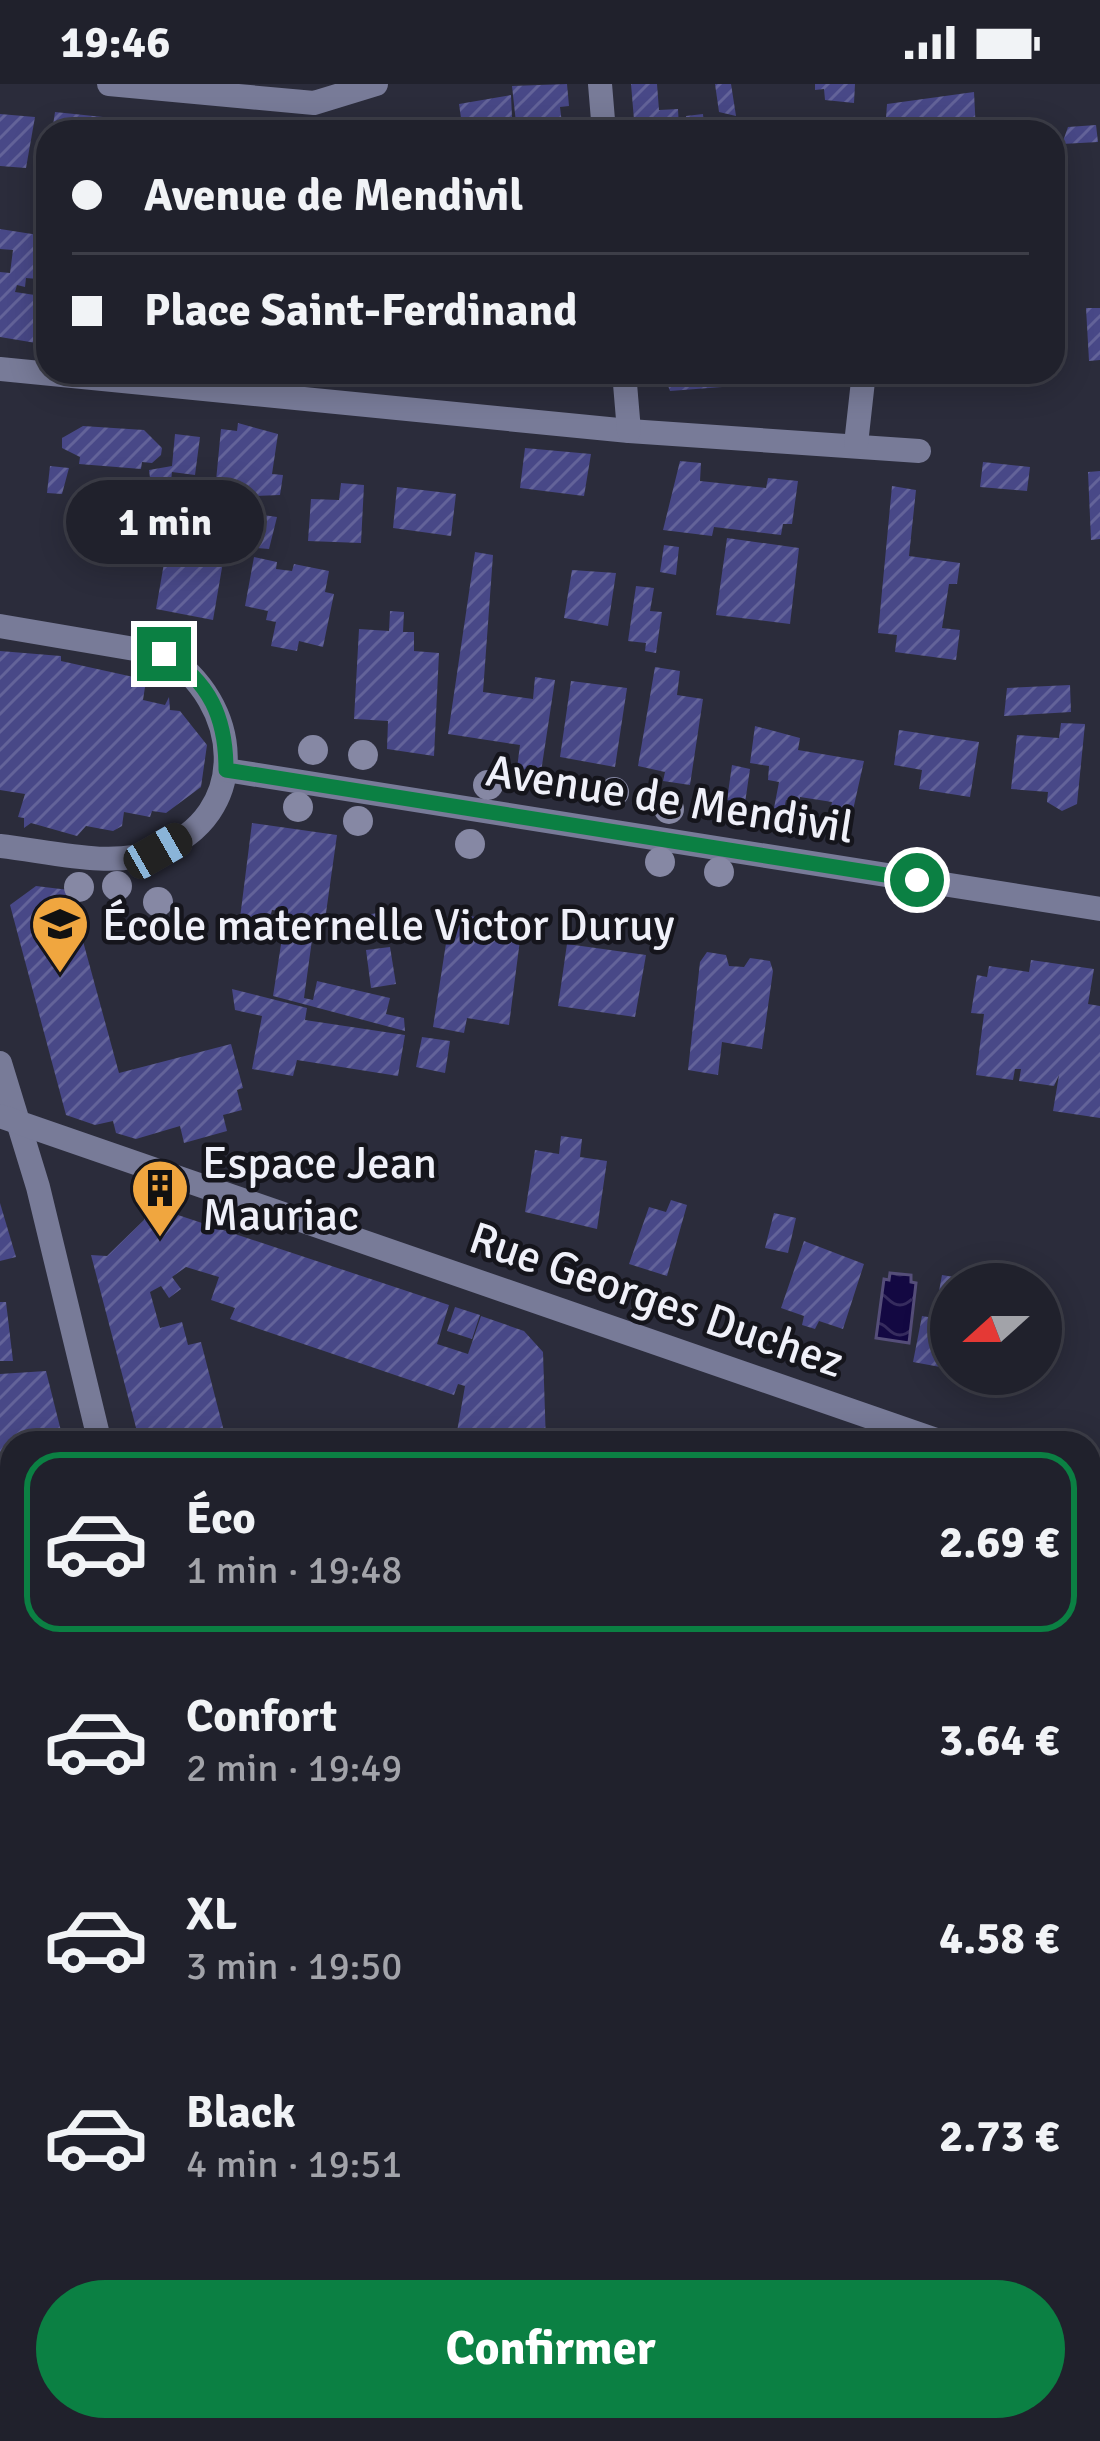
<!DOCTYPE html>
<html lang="fr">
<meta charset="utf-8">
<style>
:root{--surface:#20212c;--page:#2d2e38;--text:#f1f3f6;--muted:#a2a3a9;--line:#3d3e48;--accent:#0b8043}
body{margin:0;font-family:Signika,sans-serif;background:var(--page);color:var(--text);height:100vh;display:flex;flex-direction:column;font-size:45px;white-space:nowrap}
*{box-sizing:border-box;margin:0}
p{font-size:39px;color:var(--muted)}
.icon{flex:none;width:66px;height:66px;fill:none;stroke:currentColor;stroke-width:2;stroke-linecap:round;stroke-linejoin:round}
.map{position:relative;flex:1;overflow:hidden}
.panel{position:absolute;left:0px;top:1347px;width:1101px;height:1011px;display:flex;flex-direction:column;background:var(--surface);border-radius:36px 36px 0 0;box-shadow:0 6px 30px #0003,0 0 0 3px var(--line)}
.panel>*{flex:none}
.guide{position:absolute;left:36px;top:36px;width:1029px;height:264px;border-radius:36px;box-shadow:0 6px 30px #0003,0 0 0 3px var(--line);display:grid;align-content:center;height:264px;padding:0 36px;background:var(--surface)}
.needle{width:78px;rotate:249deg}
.controls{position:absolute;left:930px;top:1179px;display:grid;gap:24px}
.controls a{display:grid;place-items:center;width:132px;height:132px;border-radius:50%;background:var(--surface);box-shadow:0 6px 30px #0003,0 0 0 3px var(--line);font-size:60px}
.end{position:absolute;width:54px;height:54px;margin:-27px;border:15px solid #0b8043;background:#fff;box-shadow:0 0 0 6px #fff}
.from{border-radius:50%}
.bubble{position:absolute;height:84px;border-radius:42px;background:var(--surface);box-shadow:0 6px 30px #0003,0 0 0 3px var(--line);font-size:39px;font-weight:700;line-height:84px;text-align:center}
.car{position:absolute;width:36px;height:72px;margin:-36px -18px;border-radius:15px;box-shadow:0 0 9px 3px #0007;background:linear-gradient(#222 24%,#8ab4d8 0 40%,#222 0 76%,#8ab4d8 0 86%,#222 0)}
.guide b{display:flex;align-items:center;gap:42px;height:114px;font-size:45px}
.guide b+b{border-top:3px solid var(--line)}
.guide i{width:30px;height:30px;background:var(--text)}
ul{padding:21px 0 0;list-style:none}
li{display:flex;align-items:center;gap:36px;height:180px;margin:0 24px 18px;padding:0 12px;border:6px solid transparent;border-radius:36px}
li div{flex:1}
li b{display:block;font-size:45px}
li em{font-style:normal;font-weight:700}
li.selected{border-color:var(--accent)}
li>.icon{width:108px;height:108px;stroke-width:1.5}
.cta{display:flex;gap:24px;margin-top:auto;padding:24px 36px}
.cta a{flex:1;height:138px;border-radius:72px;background:var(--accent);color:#fff;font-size:48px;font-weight:700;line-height:138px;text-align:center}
.status{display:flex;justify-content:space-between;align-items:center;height:84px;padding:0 60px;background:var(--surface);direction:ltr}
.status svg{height:33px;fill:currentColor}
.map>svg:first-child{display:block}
.water{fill:url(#water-waves);stroke:#554e79;stroke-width:3}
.building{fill:url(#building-hatch)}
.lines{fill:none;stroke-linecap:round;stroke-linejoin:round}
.pedestrian{stroke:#787b98;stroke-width:24}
.minor{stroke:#787b98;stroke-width:24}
.tree{fill:#8688a4}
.route{stroke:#0b8043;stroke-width:15}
.labels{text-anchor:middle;stroke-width:9;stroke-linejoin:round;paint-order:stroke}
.street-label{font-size:45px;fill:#eff0f9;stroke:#15151c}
.poi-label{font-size:45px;fill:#eff0f9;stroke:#15151c;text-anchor:start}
</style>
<div class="status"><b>19:46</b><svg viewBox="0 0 49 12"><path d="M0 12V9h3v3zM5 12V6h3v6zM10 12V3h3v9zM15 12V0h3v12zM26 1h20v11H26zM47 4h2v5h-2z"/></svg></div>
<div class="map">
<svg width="1100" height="2357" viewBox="0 0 1100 2357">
<defs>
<pattern id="water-waves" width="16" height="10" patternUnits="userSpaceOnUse" patternTransform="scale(3)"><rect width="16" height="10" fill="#130842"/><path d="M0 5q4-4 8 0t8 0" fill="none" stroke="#362c5e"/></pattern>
<pattern id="building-hatch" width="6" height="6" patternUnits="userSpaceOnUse" patternTransform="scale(3)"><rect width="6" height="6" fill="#484887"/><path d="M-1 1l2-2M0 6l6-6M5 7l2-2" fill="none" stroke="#636399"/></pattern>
</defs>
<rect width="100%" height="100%" fill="#2b2c3b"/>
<!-- water -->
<path class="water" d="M890,1189l21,2v7l5,1 -7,60 -33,-5 8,-59 5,1z"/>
<!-- building -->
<g class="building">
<path d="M567,0l2,22 -9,1 3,25h-46l-5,-46z"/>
<path d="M631,0h26l2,26 19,-1 1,20 8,-1 -1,-12 17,-2 1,12 37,-5 2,11h-108z"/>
<path d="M715,0h16l5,32 -17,-4z"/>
<path d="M815,0h40l-1,19 -29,-3 -1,-11 -9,1z"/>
<path d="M974,8l2,40h-91l2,-28z"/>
<path d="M511,11l1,22 -11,2 1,13h-39l-4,-28z"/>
<path d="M55,28l48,5 -3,15h-48z"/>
<path d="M0,30l35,3 -9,51 -26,-2z"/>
<path d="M120,35l49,4 7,9h-59z"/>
<path d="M829,35l2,10 -25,3h-33l-1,-10z"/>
<path d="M1096,41l2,17 -36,2 6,-17z"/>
<path d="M0,145l45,7 -7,43 -12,-1 -1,9 -8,-2 -2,7 33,5v48l-48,-8v-65l10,1 3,-23 -13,-1z"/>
<path d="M1086,224h14v52l-11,1z"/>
<path d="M376,288h56l1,3 -18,2 1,4 -39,-3z"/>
<path d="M663,288h58l1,15 -52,4z"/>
<path d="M238,339l40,11 -6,40 11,1 -3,20 -25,1 -3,28h-26l3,-31 -14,-2 6,-62 16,2z"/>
<path d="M83,342l61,4 18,18 -1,7 -9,8 -10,-1 -1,7 -62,-5 1,-7 -18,-9v-10z"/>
<path d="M175,350l25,3 -5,38 -23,-3 -1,9 -20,4 -2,-15 23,-4z"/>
<path d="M525,364l66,6 -7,42 -64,-8z"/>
<path d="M680,377l21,2 -1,18 66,7 2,-10 30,3 -6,43h-9l-2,11 -67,-8 -2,9 -49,-6z"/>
<path d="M983,378l47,5 -3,24 -47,-4z"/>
<path d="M50,382l19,2 -7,26 -15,-1z"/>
<path d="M1100,387v68l-9,1 -3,-68z"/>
<path d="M341,399l23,2 -3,58 -53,-2 3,-42 28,1z"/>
<path d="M892,402l24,4 -7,66 51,7 -3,21h-8l-7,44 18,2 -4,30 -61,-8 2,-17 -19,-2z"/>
<path d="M397,403l59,7 -5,42 -58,-8z"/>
<path d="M263,431l14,2 -8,32 -12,-1z"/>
<path d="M727,454l72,10 -9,76 -74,-9z"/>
<path d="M664,461l15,2 -3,28 -16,-3z"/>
<path d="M167,462l57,10 -11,64 -57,-11z"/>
<path d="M475,468l18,3 -10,137 50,7 2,-22 20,3 -14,92 -24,-4 3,-23 -72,-11z"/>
<path d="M254,473l23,5 -1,7 16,2 2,-7 35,7 -4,21 9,2 -11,53 -24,-6 -2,10 -26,-5 5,-24 -10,-2 2,-9 -23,-5z"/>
<path d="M572,486l44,3 -8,53 -44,-8z"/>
<path d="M636,502l18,2 -4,23 12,1 -6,41 -11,-2 1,-8 -18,-2z"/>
<path d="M390,527l14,1 -1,20h11v19l25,2 -5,103 -47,-7 1,-28 -34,-2 5,-90 30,2z"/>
<path d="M0,567l61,5v5l77,17 7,9 -2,13 22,5 4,-8 1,13 10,1 27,34 -6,42 -35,26 -14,-2 -2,6 -26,-5 -2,14 -9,5 -27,-5 -9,10 -46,-13 -7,5v-10l-6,-1 7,-23 -25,-4z"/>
<path d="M655,583l25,4 -3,24 26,4 -13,86 -27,-4 2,-9 -27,-6z"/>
<path d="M571,597l56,7 -12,79 -55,-10z"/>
<path d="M1070,601l1,27 -67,4 3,-28z"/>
<path d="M1061,639l24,1 -8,80 -15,7 -15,-9 1,-10 -37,-3 6,-54 42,3z"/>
<path d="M755,642l45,12 -2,12 66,11 -13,58 -22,-3 3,-14 -32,-5v5l-14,-2 -2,9 -10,-1 5,-26 -11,-2 1,-14 -19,-3z"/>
<path d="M899,646l80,12 -9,55 -51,-8 3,-19 -28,-5z"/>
<path d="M732,681l18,4 -5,34 -18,-3z"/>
<path d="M252,739l85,12 -12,85 -10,-2 -11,80 9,2 4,-19 73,17 -4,16 18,4 1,13 -132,-35 13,-84 -14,-2 -3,12 -29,-4z"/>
<path d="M36,802l33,4 50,183 112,-29 12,44 -6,2 5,20 -19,5 4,16 -43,12 -4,-17 -44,13 -20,-6 -3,-12 -18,4 -29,-10 -56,-210z"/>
<path d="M390,827l4,27 -18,3 -5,-27z"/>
<path d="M457,830l19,3 4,15 40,8 -11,85 -42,-7 -3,15 -31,-6 16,-103z"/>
<path d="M567,860l79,11 -11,62 -77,-11z"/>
<path d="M390,863l6,37 -25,4 -5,-38z"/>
<path d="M707,868l19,3 3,11 15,1 6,-9 20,3 3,10 -11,78 -40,-7 -4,33 -30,-5 12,-108z"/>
<path d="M1031,876l63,9 -6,35 12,2v112l-47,-7 6,-36 -5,11 -35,-5 2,-12h-6l-2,11 -37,-5 8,-61 -13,-1 6,-38 10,2 2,-11 40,6z"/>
<path d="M232,905l75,19 -2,12 100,15 -7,41 -101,-16 -4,16 -41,-7 10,-53 -27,-6z"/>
<path d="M422,953l28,4 -5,32 -29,-6z"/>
<path d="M561,1052l21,3 -2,18 27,4 -10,68 -72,-17 10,-62 24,4z"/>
<path d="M671,1116l16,5 -20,71 -38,-12 20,-57 17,5z"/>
<path d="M0,1119l16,54 -16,4z"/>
<path d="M148,1121l301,100 -12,39 31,10 13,-38 43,15 19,21 3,91h-91l10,-57 -7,-2 -4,11 -224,-76 5,-11 -24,-8 8,-23 -33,-10 -14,10 9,12 -12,9 -8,-12 -11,6 10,36 22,-6 6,23 13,-3 26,101h-87l-49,-188 16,1 37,-36z"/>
<path d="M774,1129l22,5 -8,35 -23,-5z"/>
<path d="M804,1157l60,23 -21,65 -24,-8 -4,8 -13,-4 2,-9 -23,-8z"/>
<path d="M979,1189l47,11h-75v85l-38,-7 9,-46 12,2 8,-43 36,6z"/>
<path d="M0,1218h6l7,59h-13z"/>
<path d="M455,1223l25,8 -8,24 -25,-8z"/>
<path d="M1041,1248l14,2 -6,34 -8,-1z"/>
<path d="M46,1287l18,72h-52v28l-12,1v-98z"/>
<path d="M12,1614v45l-8,2 -4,-40z"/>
<path d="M0,1692l5,15 7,1v38l-12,2z"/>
<path d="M1089,1843l11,1v53l-11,-1z"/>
<path d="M12,1886v81h-12v-79z"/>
<path d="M0,1979l12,2v130l-12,-2z"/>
<path d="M0,2173l12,2v63l-12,-2z"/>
<path d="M1089,2181l11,7v137l-11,-2z"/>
<path d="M2,2251l10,2v38h-12z"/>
<path d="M0,2330h12v16h13l-1,10 -24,-2z"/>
<path d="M155,2346h59l-1,11h-59z"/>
<path d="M396,2346h140v7l-137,4z"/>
<path d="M700,2346h57l-1,11h-35l1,-6z"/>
</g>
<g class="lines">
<!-- pedestrian -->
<path class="pedestrian" d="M0,1846l12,-1"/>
<!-- minor -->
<g class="minor">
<path d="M109,0l205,19 62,-19"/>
<path d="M600,0l4,48"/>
<path d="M0,285l629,62 290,20"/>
<path d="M624,288l5,59"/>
<path d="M856,360l8,-72"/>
<path d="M0,542l164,28c78,47 89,161 -7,197 -46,18 -109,0 -157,-5"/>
<path d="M226,686l874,139"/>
<path d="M0,979l38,124 62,256"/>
<path d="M0,1032l945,327"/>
<path d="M0,1541l12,2"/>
<path d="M0,2143l12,2"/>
<path d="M45,2346v11"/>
<path d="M359,2346l3,11"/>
<path d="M639,2346l2,11"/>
<path d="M1074,2346l26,5"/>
<path d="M1026,2357l1,-11"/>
</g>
</g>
<!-- trees -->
<g class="tree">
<circle cx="313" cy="666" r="15"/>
<circle cx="363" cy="671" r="15"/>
<circle cx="488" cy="701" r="15"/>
<circle cx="614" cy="708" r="15"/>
<circle cx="298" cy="723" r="15"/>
<circle cx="669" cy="725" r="15"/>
<circle cx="358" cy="737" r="15"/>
<circle cx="470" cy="760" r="15"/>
<circle cx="660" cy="778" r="15"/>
<circle cx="719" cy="788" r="15"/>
<circle cx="117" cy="802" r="15"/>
<circle cx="79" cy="803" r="15"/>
<circle cx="158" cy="818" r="15"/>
</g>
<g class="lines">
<!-- route -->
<path class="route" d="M164,570c46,27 62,64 62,116l691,110"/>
</g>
<!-- icons -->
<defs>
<g id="school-pin" transform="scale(3)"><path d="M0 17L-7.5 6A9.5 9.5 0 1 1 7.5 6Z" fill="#f0a63f" stroke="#15151c"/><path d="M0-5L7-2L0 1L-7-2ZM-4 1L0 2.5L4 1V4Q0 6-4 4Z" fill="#111"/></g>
<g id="building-pin" transform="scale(3)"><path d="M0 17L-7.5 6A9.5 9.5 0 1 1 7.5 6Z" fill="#f0a63f" stroke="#15151c"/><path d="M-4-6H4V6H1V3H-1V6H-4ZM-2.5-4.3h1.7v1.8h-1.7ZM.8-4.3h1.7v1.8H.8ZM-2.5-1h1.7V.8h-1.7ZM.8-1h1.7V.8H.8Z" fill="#111"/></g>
</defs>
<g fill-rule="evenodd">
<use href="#school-pin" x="60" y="840"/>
<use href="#building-pin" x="160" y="1104"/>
</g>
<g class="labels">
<!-- street labels -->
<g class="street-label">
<text transform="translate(670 714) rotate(9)" y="16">Avenue de Mendivil</text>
<text transform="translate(657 1215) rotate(19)" y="16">Rue Georges Duchez</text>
</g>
<!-- poi labels -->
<g class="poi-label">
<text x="102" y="856">École maternelle Victor Duruy</text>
<text x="202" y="1094">Espace Jean<tspan x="202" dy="52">Mauriac</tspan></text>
</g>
</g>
</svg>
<div class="controls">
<a><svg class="needle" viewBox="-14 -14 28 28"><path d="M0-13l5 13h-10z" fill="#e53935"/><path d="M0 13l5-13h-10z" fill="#a2a3a9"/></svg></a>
</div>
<i class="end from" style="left:917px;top:796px"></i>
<i class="end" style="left:164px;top:570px"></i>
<div class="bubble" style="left:66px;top:396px;width:198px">1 min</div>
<i class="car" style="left:158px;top:767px;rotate:60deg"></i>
<div class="guide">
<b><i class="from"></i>Avenue de Mendivil</b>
<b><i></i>Place Saint-Ferdinand</b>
</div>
<section class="panel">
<ul>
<li class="selected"><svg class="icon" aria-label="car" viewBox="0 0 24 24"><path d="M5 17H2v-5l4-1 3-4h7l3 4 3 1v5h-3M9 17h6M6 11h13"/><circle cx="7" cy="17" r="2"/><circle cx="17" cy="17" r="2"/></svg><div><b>Éco</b><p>1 min · 19:48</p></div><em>2.69 €</em></li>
<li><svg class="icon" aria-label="car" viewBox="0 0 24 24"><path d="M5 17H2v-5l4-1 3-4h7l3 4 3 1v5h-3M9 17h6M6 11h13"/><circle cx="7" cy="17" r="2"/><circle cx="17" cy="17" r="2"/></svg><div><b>Confort</b><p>2 min · 19:49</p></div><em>3.64 €</em></li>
<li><svg class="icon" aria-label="car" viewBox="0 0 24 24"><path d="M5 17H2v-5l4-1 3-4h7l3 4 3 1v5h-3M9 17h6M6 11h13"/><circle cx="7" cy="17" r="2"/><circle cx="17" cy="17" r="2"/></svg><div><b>XL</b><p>3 min · 19:50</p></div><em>4.58 €</em></li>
<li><svg class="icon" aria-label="car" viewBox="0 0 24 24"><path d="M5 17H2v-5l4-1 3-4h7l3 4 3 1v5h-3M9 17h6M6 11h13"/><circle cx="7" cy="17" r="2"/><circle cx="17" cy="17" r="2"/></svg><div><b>Black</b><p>4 min · 19:51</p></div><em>2.73 €</em></li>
</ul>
<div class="cta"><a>Confirmer</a></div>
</section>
</div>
